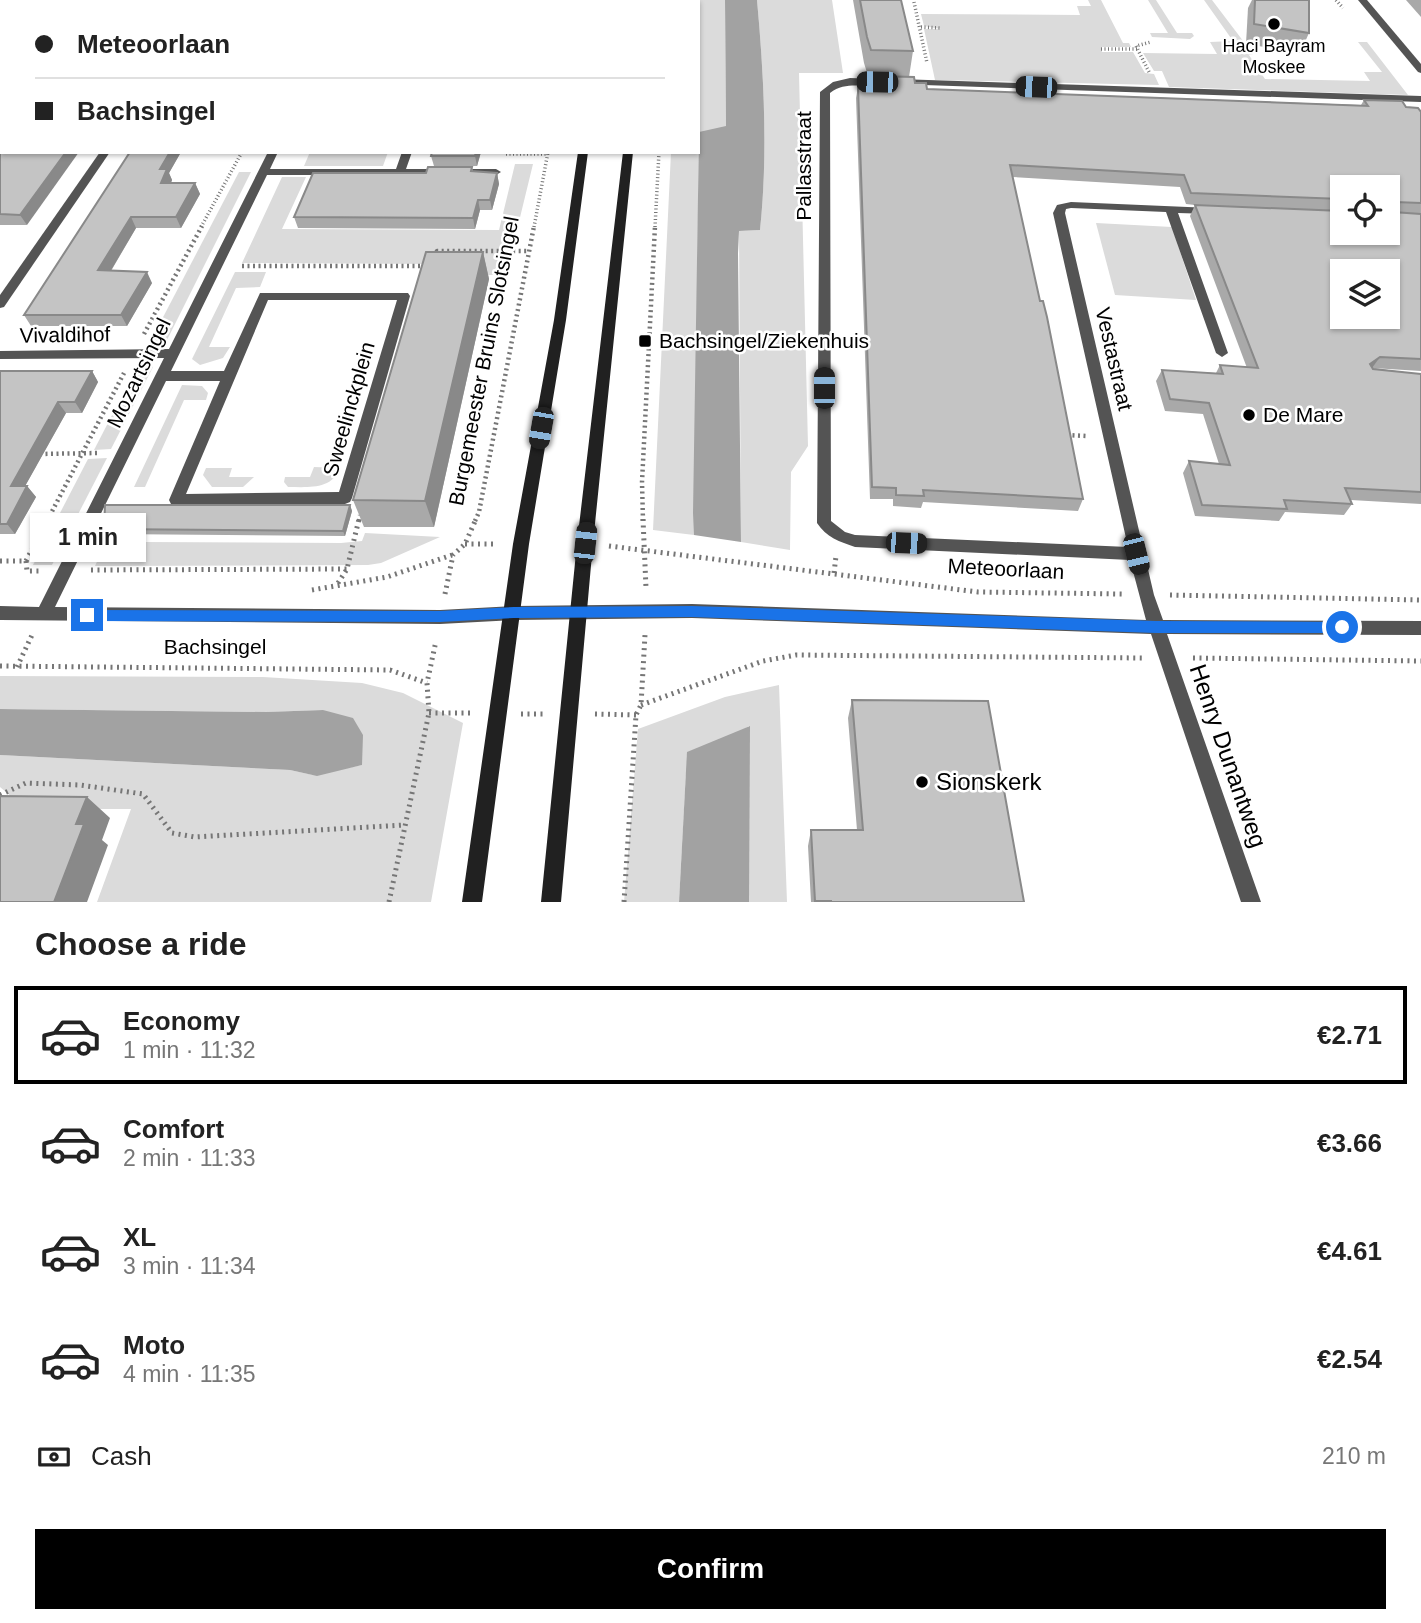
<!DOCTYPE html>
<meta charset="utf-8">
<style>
:root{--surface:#fff;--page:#f2f2f2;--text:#222;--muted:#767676;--line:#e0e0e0;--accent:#000}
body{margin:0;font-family:Helvetica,sans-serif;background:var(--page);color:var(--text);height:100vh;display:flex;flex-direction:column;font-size:26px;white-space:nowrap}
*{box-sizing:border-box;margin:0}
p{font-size:23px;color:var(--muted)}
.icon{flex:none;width:38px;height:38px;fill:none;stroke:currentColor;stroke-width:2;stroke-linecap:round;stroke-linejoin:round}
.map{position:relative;height:902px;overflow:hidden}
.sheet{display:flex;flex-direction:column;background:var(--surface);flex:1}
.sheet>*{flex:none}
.top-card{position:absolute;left:0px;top:0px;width:700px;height:154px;box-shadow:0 2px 5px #0004;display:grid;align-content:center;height:154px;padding:0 35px;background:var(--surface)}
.controls{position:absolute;left:1330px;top:175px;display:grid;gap:14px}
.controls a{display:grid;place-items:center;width:70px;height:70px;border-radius:0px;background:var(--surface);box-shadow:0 2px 5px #0004;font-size:35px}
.end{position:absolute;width:32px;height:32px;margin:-16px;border:9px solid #1a73e8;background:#fff;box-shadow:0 0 0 4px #fff}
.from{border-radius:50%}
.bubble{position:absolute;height:49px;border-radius:0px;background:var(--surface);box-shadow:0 2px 5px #0004;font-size:23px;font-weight:700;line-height:49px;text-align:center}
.car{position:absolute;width:21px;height:42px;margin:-21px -10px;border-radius:9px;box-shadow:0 0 5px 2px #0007;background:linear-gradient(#222 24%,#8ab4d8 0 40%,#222 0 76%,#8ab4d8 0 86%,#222 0)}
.top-card b{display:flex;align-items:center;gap:24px;height:66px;font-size:26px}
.top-card b+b{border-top:2px solid var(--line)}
.top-card i{width:18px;height:18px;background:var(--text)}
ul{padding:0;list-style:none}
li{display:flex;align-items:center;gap:21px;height:98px;margin:0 14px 10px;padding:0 21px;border:4px solid transparent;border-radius:0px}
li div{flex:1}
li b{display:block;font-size:26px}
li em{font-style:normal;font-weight:700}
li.selected{border-color:var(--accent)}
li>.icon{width:63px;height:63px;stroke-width:1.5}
h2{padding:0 35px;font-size:32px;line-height:84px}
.pay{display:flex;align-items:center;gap:18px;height:77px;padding:0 35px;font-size:26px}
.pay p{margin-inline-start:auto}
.button{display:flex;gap:14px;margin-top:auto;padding:14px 35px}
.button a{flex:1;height:80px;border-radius:0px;background:var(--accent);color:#fff;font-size:28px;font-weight:700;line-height:80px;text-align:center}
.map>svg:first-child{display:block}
.green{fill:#dbdbdb}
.water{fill:#a2a2a2}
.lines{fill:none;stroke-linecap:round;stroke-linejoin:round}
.path-far2{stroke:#767676;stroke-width:3.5;stroke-dasharray:1 2.5;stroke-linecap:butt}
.path-far1{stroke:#767676;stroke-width:4.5;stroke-dasharray:2 3.5;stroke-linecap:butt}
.path{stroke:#767676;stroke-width:5;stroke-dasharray:2 4.5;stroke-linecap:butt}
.street{fill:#545454;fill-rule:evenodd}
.secondary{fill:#212121;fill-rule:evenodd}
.wall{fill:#a9a9a9;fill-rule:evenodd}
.shaded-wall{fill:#898989}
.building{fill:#c4c4c4;stroke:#898989;stroke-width:2;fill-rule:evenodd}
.route{fill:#1a73e8}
.poi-dot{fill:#000;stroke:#fff;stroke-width:2.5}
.labels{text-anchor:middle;stroke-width:5;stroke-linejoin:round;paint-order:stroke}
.far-poi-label{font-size:18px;fill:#000;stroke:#fff}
.street-label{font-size:21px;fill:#000;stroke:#fff}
.poi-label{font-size:21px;fill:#000;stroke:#fff;text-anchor:start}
.near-street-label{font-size:24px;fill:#000;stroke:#fff}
.near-poi-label{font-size:24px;fill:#000;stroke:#fff;text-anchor:start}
</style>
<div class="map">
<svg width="1421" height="902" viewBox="0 0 1421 902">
<rect width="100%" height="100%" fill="#fff"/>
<!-- green -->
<g class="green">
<path d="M679,0h46l1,127 -27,6 -5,402 -41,-5 18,-378h27v-150z"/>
<path d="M757,0h75l11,73h-44l9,373 -17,26 -1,78 -49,-8 -2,-311 21,-1c8,-75 4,-154 -3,-230z"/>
<path d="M1088,0h13l22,43h6l2,4h-30l1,5h31l12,21 9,1 5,11 -224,-5 -11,-51h17l-17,-3 -3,-12 159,1 -3,-9h14z"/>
<path d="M1148,0h8l21,33h15l2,3 -4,3 -38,-2 -2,-4h18z"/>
<path d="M1204,0h8l41,54 -4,1 16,24 105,2 -6,-9h18l-24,-30h9l41,53 -239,-8 -7,-16h-8l-11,-18 74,1 -7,-12 23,-1z"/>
<path d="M310,152h78l-5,14h-79z"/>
<path d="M515,164h18l-27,111h-72l3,-11 -195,-1 40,-86h24l-24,52 217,1z"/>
<path d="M239,172h12l-86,172h-16z"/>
<path d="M1096,223l76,4 24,73 -81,-5z"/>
<path d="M235,272h31l-6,15 -24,1 -27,59h21l-7,11 -23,7 -8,-6z"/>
<path d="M149,364l4,3 -42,82 -17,1 44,-85z"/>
<path d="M182,385l20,1 6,7 -2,7h-22l-39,87h-11z"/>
<path d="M107,458l-55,107h-19l55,-106z"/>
<path d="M314,467l26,1c-8,22 -32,19 -52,19l-4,-5 1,-5h25z"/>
<path d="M206,468h26l-3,9h25l-11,10h-31l-9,-12z"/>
<path d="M154,507l-12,35 199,1 21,-2 3,-8 75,4 -59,26 -13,2 -273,1 25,-55z"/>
<path d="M0,676l263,1 99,6 41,10 60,30 -32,179h-334l34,-93h-105l-26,-22v-32l290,15 23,5 49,-10 -39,-55 -57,2 -266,-3z"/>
<path d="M779,685l8,217h-38v-176l-63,46 -7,130h-55l14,-173 87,-32z"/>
</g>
<!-- water -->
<g class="water">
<path d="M725,0h32c7,76 11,155 3,230l-21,1 -1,22 3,289 -47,-7 -1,-22 6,-381 27,-6z"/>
<path d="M0,709l266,3 57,-2 30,8 10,17 -1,30 -45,11 -27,-6 -290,-15z"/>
<path d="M750,726l-1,176h-70l8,-150z"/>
</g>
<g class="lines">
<!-- path-far2 -->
<g class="path-far2">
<path d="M1336,0l7,8"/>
<path d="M914,2l13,61"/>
<path d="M921,27l20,1"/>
<path d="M1101,49h37"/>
<path d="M1149,72l-13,-26 15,-4"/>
<path d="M506,154h41"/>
<path d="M201,227l41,-75"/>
<path d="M534,227l14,-75"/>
<path d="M655,227l4,-75"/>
</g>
<!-- path-far1 -->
<g class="path-far1">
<path d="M435,257l2,-6h92"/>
<path d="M242,266h183"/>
<path d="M144,334l58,-108"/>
<path d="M1067,435l19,1"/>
<path d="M40,454l58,-1"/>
<path d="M47,521l77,-148"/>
<path d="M359,521l1,-6"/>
<path d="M475,521l4,-9 55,-286"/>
<path d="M643,521l-1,-39 13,-256"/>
</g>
<!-- path -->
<g class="path">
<path d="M643,519l3,69"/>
<path d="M465,544h31"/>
<path d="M609,546l369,46 144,2"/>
<path d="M0,561h26l1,10h12"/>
<path d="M26,561l22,-42"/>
<path d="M91,570l256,-1"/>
<path d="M834,573l2,-17"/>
<path d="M338,583l9,-14 12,-50"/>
<path d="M312,590l75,-13 65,-22"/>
<path d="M445,594l8,-39 12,-11 11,-25"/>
<path d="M1170,595l251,5"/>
<path d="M1193,658l228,3"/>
<path d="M0,666l390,4 37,13"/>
<path d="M17,667l15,-32"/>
<path d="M641,705l122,-44 33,-6 346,3"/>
<path d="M429,713h45"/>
<path d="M521,714h23"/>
<path d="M595,714l41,1"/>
<path d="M0,795l26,-12 54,2 63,9 29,39 23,4 210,-12"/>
<path d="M389,902l40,-189 -2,-30 9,-42"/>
<path d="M624,902l12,-187 5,-10 4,-70"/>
</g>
<!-- street -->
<g class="street">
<path d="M91,0h8l-9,2z"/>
<path d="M203,0h8l-9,2z"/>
<path d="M1358,0h9l54,64v9l-3,-1z"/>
<path d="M850,78l27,1 5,3c-15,9 -34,-3 -52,11l1,428 14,11 10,3 273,12 -75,-334 4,-8 14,-3 140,6 6,3 -6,3 -33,-1 50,140 -6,4 -6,-4 -50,-141 -95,-4 -5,1 -1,4 89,382 9,25 258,1v14l-254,-1 94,268h-20l-90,-268 -459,-16 -178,2 -74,4 -440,-4v-14l39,1 125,-249 -164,1v-8l169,-2 99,-197h10l-8,17h126l6,-17h10l-6,17h37l5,3 -5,3h-176l-96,196h53l36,-78h148l2,3 -58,202 -2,4 -5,2h-174l-2,-4 51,-119h-54l-111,226 385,3 74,-4 178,-2 454,16 -16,-60 -275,-13c-15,-5 -29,-10 -38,-24l3,-431 13,-10zM268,300h129l-58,192 -153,2z"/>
<path d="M898,79l523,17v6l-526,-18v-4z"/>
<path d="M100,152h10l-106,155 -4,1v-13z"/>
<path d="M470,169h26l5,3 -5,3 -30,-1 -1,-2z"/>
</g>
<!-- secondary -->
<g class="secondary">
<rect x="600" y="0" width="8" height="2"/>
<rect x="641" y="0" width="8" height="2"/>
<path d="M578,152h10l-22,168 -37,224 -47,358h-20l51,-358 41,-224z"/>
<path d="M623,152h10l-40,391 -32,359h-20l36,-359z"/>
</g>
</g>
<!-- wall -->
<g class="wall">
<path d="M0,0h58l-2,2h-54v16h-2z"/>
<path d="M853,0h48l12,51 -4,26 6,6 12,6 434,16 3,-5 42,7 15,5v259l-49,-3 49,6v130l-70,-4 1,4 -8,11 -59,-3 -6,9 -84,-5 -12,-43 6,-12 30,3 -16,-50 -38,-3 -9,-30 6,-11 54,3 4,-8 27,3 -57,-152 5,-11 -9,-1 -6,-17 -167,-10 70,322 -5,12 -155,-9 -2,6 -28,-2v-7h-23l-14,-401 2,-11h2l1,-6 11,1 1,-6h-5l-4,-13zM1342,187l46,46h-46z"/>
<path d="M1252,0h57v33l-9,20 -54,-9 2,-36z"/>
<path d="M1406,0h15v17z"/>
<path d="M0,129l27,96h-27z"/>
<path d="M130,152h51l-12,21 3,7 -1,3h24l5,11 -19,34h-45l-25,43 41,12 -25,43h-96l-7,-11z"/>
<path d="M432,152h49l-4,14h-43l-3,-10z"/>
<path d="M472,167l1,4 24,2 2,11 -7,26h-12l-5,19 -177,-1 -4,-11z"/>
<path d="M483,252l6,27 -55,248h-70l-11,-27z"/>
<path d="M0,371h92l6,11 -16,31h-16l-41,73h2l9,11 -21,37h-15z"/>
<path d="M350,505l2,6 -7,25 -236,-2 -5,-5z"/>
<path d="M852,700l172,202h-213l-3,-56 3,-16h46l-9,-112z"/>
</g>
<!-- shaded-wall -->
<g class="shaded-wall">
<path d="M37,0h21l-2,2h-21z"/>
<path d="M2,68v17l-2,2v-17z"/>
<path d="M66,152h13l-52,73 -7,-10z"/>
<path d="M170,152h11l-12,21 3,7 -6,14 -5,-11 -1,-14z"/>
<path d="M476,152h5l-4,14 -2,-10z"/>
<path d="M497,173l2,11 -7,26 -2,-10z"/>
<path d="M195,183l5,11 -19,34 -5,-11z"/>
<path d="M478,200l2,10 -5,19 -2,-11z"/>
<path d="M131,217l5,11 -32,54 -6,-12z"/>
<path d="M483,252l6,27 -55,248 -9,-26z"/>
<path d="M147,272l5,11 -25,43 -6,-11z"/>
<path d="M1380,357l-8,11 -2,-4z"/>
<path d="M92,371l6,11 -16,31 -7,-11z"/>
<path d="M58,402l8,11 -47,84 -8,-11z"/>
<path d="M27,486l9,11 -21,37 -8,-10z"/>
<path d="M350,505l2,6 -7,25 -2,-5z"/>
<path d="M87,797l23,21 -8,22 6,5 -21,57h-33l22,-78z"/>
</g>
<!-- building -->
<g class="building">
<path d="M0,0h37l-2,2h-35z"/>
<path d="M229,0h69l-1,2h-69z"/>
<path d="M480,0h59l-1,2h-58z"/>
<path d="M860,0h41l12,51 -42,-1 -4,-13z"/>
<path d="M1255,0h54v33l-55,-9z"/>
<path d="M873,76l41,1 1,6h11l1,6 441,17 -4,-6 38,1 4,6 12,1 3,4v91l-26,-1 -3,2 1,8 28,2v145l-41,-2 -10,7 3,5 48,5v118l-76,-4 7,16 -68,-4 3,9 -85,-4 -13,-44 41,4 -21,-62 -39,-4 -8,-29 61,4 -3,-9 38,3 -63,-163 147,6v22h46v-46h-46v12l-151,-6 -7,-18 -174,-10 30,136h3l4,16 36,182 -160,-9 1,6 -28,-1v-7l-24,-1 -14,-400h3v-6l14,1zM1342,271h46v46h-46z"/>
<path d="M0,129h2v23h64l-46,63 -20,-1z"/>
<path d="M130,152h40l-10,17h7l-6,14h34l-19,34h-45l-33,53 49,2 -26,43h-97z"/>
<path d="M432,152h44l-1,4h-44z"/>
<path d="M428,167h44l-1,4 26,2 -7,27h-12l-5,18 -179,-1 19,-44h113z"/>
<path d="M426,252h57l-58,249 -72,-1z"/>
<path d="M0,371h92l-17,31h-17l-47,84h16l-20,38h-7z"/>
<path d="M105,505h245l-7,26 -239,-2z"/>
<path d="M852,700l136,1 36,201h-193v-1h-16l-4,-71h52z"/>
<path d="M0,796l87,1 -11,27h8l-30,78h-54z"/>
</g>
<!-- route -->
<path class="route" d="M692,606l464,15 186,1 6,5 -6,6h-186l-464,-16 -178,1 -74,4 -353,-1 -6,-6 6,-5 353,1 74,-4z"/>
<!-- markers -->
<g class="poi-dot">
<circle cx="1274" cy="24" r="7"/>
<rect x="638" y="334" width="14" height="14" rx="3.5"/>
<circle cx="1249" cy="415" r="7"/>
<circle cx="922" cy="782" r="7"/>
</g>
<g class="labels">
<!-- far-poi labels -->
<g class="far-poi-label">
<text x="1274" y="52">Haci Bayram<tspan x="1274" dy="21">Moskee</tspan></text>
</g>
<!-- street labels -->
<g class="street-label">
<text transform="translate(804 166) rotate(-90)" y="7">Pallasstraat</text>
<text transform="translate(65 335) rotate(-1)" y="7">Vivaldihof</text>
<text transform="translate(1114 359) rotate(77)" y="7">Vestastraat</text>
<text transform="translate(484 361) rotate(-79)" y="7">Burgemeester Bruins Slotsingel</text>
<text transform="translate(139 373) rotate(-64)" y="7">Mozartsingel</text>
<text transform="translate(349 409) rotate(-74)" y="7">Sweelinckplein</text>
<text transform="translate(1006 569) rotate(3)" y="7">Meteoorlaan</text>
<text x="215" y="654">Bachsingel</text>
</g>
<!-- poi labels -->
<g class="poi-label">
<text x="659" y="348">Bachsingel/Ziekenhuis</text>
<text x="1263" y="422">De Mare</text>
</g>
<!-- near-street labels -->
<g class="near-street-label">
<text transform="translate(1228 756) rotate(71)" y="8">Henry Dunantweg</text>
</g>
<!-- near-poi labels -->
<g class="near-poi-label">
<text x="936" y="790">Sionskerk</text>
</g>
</g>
</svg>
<div class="controls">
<a><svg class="icon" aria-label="locate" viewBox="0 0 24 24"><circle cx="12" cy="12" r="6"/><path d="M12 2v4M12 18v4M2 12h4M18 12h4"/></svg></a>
<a><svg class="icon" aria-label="layers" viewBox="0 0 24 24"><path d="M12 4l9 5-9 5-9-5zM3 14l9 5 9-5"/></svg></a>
</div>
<i class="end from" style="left:1342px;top:627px"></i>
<i class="end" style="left:87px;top:615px"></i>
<div class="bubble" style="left:30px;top:513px;width:116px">1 min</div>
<i class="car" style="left:877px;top:82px;rotate:271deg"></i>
<i class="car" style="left:1036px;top:87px;rotate:272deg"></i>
<i class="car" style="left:824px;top:388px;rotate:0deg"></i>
<i class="car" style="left:541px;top:428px;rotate:190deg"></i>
<i class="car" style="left:585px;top:543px;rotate:6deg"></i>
<i class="car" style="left:906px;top:543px;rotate:92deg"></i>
<i class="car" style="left:1136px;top:554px;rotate:166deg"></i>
<div class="top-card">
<b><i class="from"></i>Meteoorlaan</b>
<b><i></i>Bachsingel</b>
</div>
</div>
<section class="sheet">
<h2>Choose a ride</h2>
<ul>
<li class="selected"><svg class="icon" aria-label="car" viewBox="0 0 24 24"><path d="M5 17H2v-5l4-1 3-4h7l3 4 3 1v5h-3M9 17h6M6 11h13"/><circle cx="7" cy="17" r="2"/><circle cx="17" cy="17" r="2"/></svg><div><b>Economy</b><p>1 min · 11:32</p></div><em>€2.71</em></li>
<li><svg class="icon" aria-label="car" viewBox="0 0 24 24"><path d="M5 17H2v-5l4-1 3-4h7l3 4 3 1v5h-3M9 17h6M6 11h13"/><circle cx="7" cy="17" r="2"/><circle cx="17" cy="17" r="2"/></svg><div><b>Comfort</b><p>2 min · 11:33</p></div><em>€3.66</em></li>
<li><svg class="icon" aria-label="car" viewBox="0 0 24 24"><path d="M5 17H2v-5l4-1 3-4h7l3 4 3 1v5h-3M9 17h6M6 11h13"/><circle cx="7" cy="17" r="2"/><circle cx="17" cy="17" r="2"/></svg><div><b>XL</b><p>3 min · 11:34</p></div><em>€4.61</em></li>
<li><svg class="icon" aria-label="car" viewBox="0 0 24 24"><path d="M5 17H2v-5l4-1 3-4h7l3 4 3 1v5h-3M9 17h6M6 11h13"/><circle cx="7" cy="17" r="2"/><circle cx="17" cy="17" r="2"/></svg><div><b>Moto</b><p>4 min · 11:35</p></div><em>€2.54</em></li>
</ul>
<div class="pay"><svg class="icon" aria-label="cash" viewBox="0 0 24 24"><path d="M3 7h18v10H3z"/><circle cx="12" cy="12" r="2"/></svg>Cash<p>210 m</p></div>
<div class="button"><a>Confirm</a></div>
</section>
